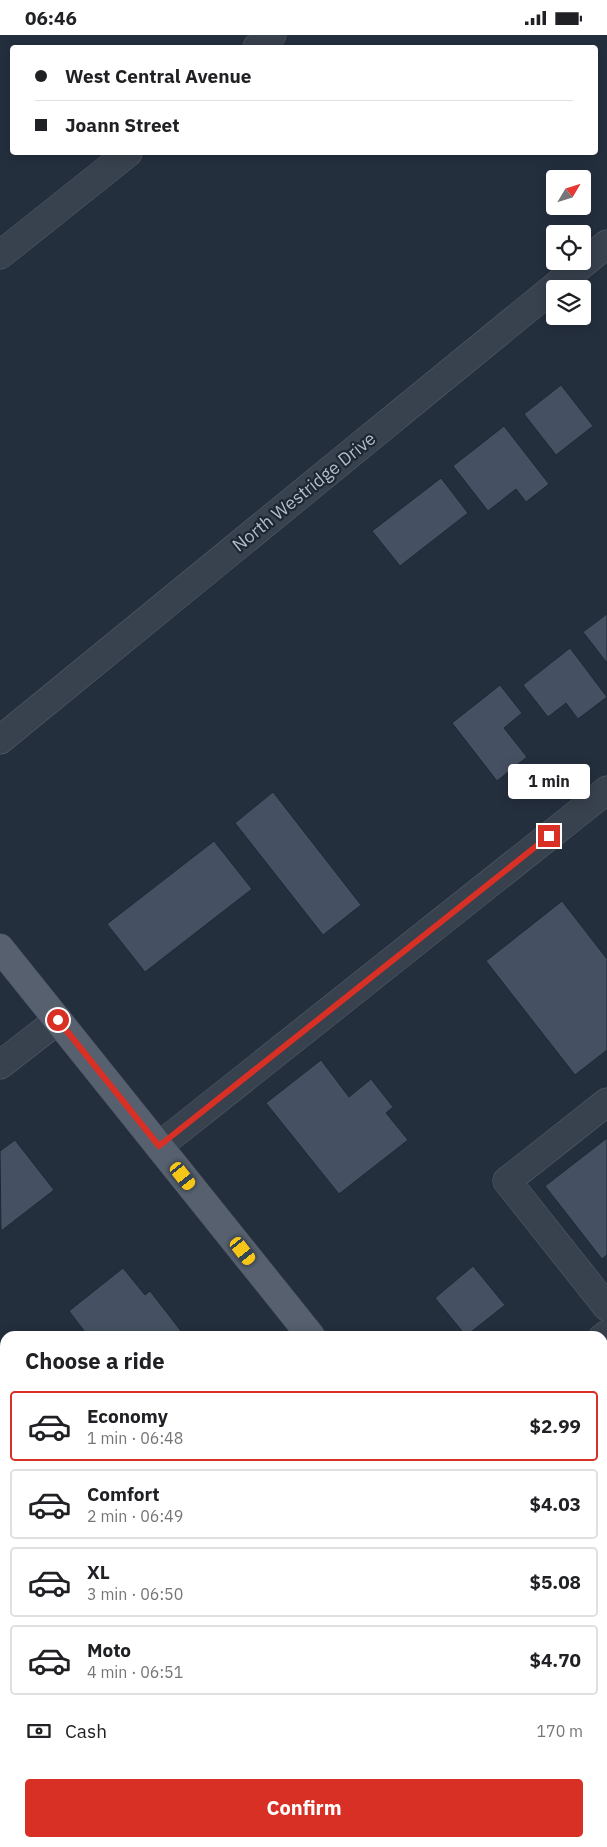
<!DOCTYPE html>
<meta charset="utf-8">
<style>
:root{--surface:#fff;--page:#f6f6f6;--text:#202124;--muted:#757577;--line:#e0e0e0;--accent:#d93025}
body{margin:0;font-family:"IBM Plex Sans",sans-serif;background:var(--page);color:var(--text);height:100vh;display:flex;flex-direction:column;font-size:19px;white-space:nowrap}
*{box-sizing:border-box;margin:0}
p{font-size:16px;color:var(--muted)}
.icon{flex:none;width:28px;height:28px;fill:none;stroke:currentColor;stroke-width:2;stroke-linecap:round;stroke-linejoin:round}
.map{position:relative;flex:1;overflow:hidden}
.side{position:absolute;left:0px;top:1296px;width:608px;height:516px;display:flex;flex-direction:column;background:var(--surface);border-radius:15px 15px 0 0;box-shadow:0 2px 12px #0003}
.side>*{flex:none}
.top-card{position:absolute;left:10px;top:10px;width:588px;height:110px;border-radius:5px;box-shadow:0 2px 12px #0003;display:grid;align-content:center;height:110px;padding:0 25px;background:var(--surface)}
.needle{width:32px;rotate:52deg}
.tools{position:absolute;left:546px;top:135px;display:grid;gap:10px}
.tools a{display:grid;place-items:center;width:45px;height:45px;border-radius:5px;background:var(--surface);box-shadow:0 2px 12px #0003;font-size:25px}
.end{position:absolute;width:22px;height:22px;margin:-11px;border:6px solid #d93025;background:#fff;box-shadow:0 0 0 2px #fff}
.from{border-radius:50%}
.bubble{position:absolute;height:35px;border-radius:5px;background:var(--surface);box-shadow:0 2px 12px #0003;font-size:16px;font-weight:700;line-height:35px;text-align:center}
.car{position:absolute;width:15px;height:30px;margin:-15px -8px;border-radius:6px;box-shadow:0 0 4px 1px #0007;background:linear-gradient(#f5c518 24%,#345 0 40%,#f5c518 0 76%,#345 0 86%,#f5c518 0)}
.top-card b{display:flex;align-items:center;gap:18px;height:48px;font-size:19px}
.top-card b+b{border-top:1px solid var(--line)}
.top-card i{width:12px;height:12px;background:var(--text)}
ul{padding:0;list-style:none}
li{display:flex;align-items:center;gap:15px;height:70px;margin:0 10px 8px;padding:0 15px;border:2px solid var(--line);border-radius:5px}
li div{flex:1}
li b{display:block;font-size:19px}
li em{font-style:normal;font-weight:700}
li.active{border-color:var(--accent)}
li>.icon{width:45px;height:45px;stroke-width:1.5}
h2{padding:0 25px;font-size:22px;line-height:60px}
.pay{display:flex;align-items:center;gap:12px;height:55px;padding:0 25px;font-size:19px}
.pay p{margin-inline-start:auto}
.button{display:flex;gap:10px;margin-top:auto;padding:10px 25px}
.button a{flex:1;height:58px;border-radius:5px;background:var(--accent);color:#fff;font-size:20px;font-weight:700;line-height:58px;text-align:center}
.status{display:flex;justify-content:space-between;align-items:center;height:35px;padding:0 25px;background:var(--surface);direction:ltr}
.status svg{height:14px;fill:currentColor}
.map>svg:first-child{display:block}
.green{fill:#263c3f}
.building{fill:#455162;stroke:#1f2835}
.lines{fill:none;stroke-linecap:round;stroke-linejoin:round}
.minor-casing{stroke:#565f6c;stroke-width:29}
.major-casing{stroke:#414a57;stroke-width:29}
.minor{stroke:#38414e;stroke-width:28}
.major{stroke:#56606e;stroke-width:28}
.route{stroke:#d93025;stroke-width:6}
.labels{text-anchor:middle;stroke-width:4.5;stroke-linejoin:round;paint-order:stroke}
.street-label{font-size:18px;fill:#b4bcc9;stroke:#1d2633}
</style>
<div class="status"><b>06:46</b><svg viewBox="0 0 49 12"><path d="M0 12V9h3v3zM5 12V6h3v6zM10 12V3h3v9zM15 12V0h3v12zM26 1h20v11H26zM47 4h2v5h-2z"/></svg></div>
<div class="map">
<svg width="607" height="1812" viewBox="0 0 607 1812">
<rect width="100%" height="100%" fill="#242f3e"/>
<!-- green -->
<path class="green" d="M5,1751v57h319l4,4h-328v-57z"/>
<!-- building -->
<g class="building">
<path d="M561,350l32,41 -37,29 -32,-41z"/>
<path d="M504,391l45,58 -23,18 -10,-13 -28,22 -35,-45z"/>
<path d="M441,443l27,35 -68,53 -28,-35z"/>
<path d="M607,579v49l-24,-31z"/>
<path d="M570,613l37,49 -29,22 -12,-16 -18,14 -25,-32z"/>
<path d="M500,650l22,28 -18,15 23,29 -30,24 -45,-58z"/>
<path d="M273,757l88,113 -38,30 -88,-112z"/>
<path d="M214,806l38,48 -107,83 -38,-48z"/>
<path d="M562,866l45,58v91l-32,25 -89,-114z"/>
<path d="M321,1025l28,37 22,-18 22,28 -7,6 22,27 -69,54 -73,-91z"/>
<path d="M607,1103v117l-5,4 -57,-73z"/>
<path d="M15,1105l39,50 -53,41 -1,-80z"/>
<path d="M473,1231l32,39 -39,31 -31,-38z"/>
<path d="M123,1233l22,27 5,-4 31,40 -6,5h-87l-19,-25z"/>
<path d="M607,1369v148l-5,-5v-139z"/>
<path d="M503,1808h5l3,4h-14z"/>
</g>
<g class="lines">
<!-- minor casing -->
<g class="minor-casing">
<g id="minor">
<path d="M257,12l15,-12"/>
<path d="M0,220l128,-102"/>
<path d="M0,705l607,-496"/>
<path d="M0,1030l58,-45"/>
<path d="M607,1067l-100,79 100,126"/>
<path d="M159,1111l448,-356"/>
<path d="M602,1303l5,-4"/>
<path d="M602,1560l5,6"/>
<path d="M602,1745l5,-3"/>
<path d="M558,1808l4,4"/>
</g>
</g>
<!-- major casing -->
<g class="major-casing">
<g id="major">
<path d="M0,913l311,388"/>
<path d="M602,1668l5,6"/>
</g>
</g>
<!-- minor -->
<use href="#minor" class="minor"/>
<!-- major -->
<use href="#major" class="major"/>
</g>
<g class="lines">
<!-- route -->
<path class="route" d="M58,985l101,126 390,-310"/>
</g>
<g class="labels">
<!-- street labels -->
<g class="street-label">
<text transform="translate(304 457) rotate(-39)" y="6">North Westridge Drive</text>
</g>
</g>
</svg>
<div class="tools">
<a><svg class="needle" viewBox="-14 -14 28 28"><path d="M0-13l5 13h-10z" fill="#e53935"/><path d="M0 13l5-13h-10z" fill="#757577"/></svg></a>
<a><svg class="icon" aria-label="locate" viewBox="0 0 24 24"><circle cx="12" cy="12" r="6"/><path d="M12 2v4M12 18v4M2 12h4M18 12h4"/></svg></a>
<a><svg class="icon" aria-label="layers" viewBox="0 0 24 24"><path d="M12 4l9 5-9 5-9-5zM3 14l9 5 9-5"/></svg></a>
</div>
<i class="end from" style="left:58px;top:985px"></i>
<i class="end" style="left:549px;top:801px"></i>
<div class="bubble" style="left:508px;top:729px;width:82px">1 min</div>
<i class="car" style="left:183px;top:1141px;rotate:142deg"></i>
<i class="car" style="left:243px;top:1216px;rotate:142deg"></i>
<div class="top-card">
<b><i class="from"></i>West Central Avenue</b>
<b><i></i>Joann Street</b>
</div>
<section class="side">
<h2>Choose a ride</h2>
<ul>
<li class="active"><svg class="icon" aria-label="car" viewBox="0 0 24 24"><path d="M5 17H2v-5l4-1 3-4h7l3 4 3 1v5h-3M9 17h6M6 11h13"/><circle cx="7" cy="17" r="2"/><circle cx="17" cy="17" r="2"/></svg><div><b>Economy</b><p>1 min · 06:48</p></div><em>$2.99</em></li>
<li><svg class="icon" aria-label="car" viewBox="0 0 24 24"><path d="M5 17H2v-5l4-1 3-4h7l3 4 3 1v5h-3M9 17h6M6 11h13"/><circle cx="7" cy="17" r="2"/><circle cx="17" cy="17" r="2"/></svg><div><b>Comfort</b><p>2 min · 06:49</p></div><em>$4.03</em></li>
<li><svg class="icon" aria-label="car" viewBox="0 0 24 24"><path d="M5 17H2v-5l4-1 3-4h7l3 4 3 1v5h-3M9 17h6M6 11h13"/><circle cx="7" cy="17" r="2"/><circle cx="17" cy="17" r="2"/></svg><div><b>XL</b><p>3 min · 06:50</p></div><em>$5.08</em></li>
<li><svg class="icon" aria-label="car" viewBox="0 0 24 24"><path d="M5 17H2v-5l4-1 3-4h7l3 4 3 1v5h-3M9 17h6M6 11h13"/><circle cx="7" cy="17" r="2"/><circle cx="17" cy="17" r="2"/></svg><div><b>Moto</b><p>4 min · 06:51</p></div><em>$4.70</em></li>
</ul>
<div class="pay"><svg class="icon" aria-label="cash" viewBox="0 0 24 24"><path d="M3 7h18v10H3z"/><circle cx="12" cy="12" r="2"/></svg>Cash<p>170 m</p></div>
<div class="button"><a>Confirm</a></div>
</section>
</div>
